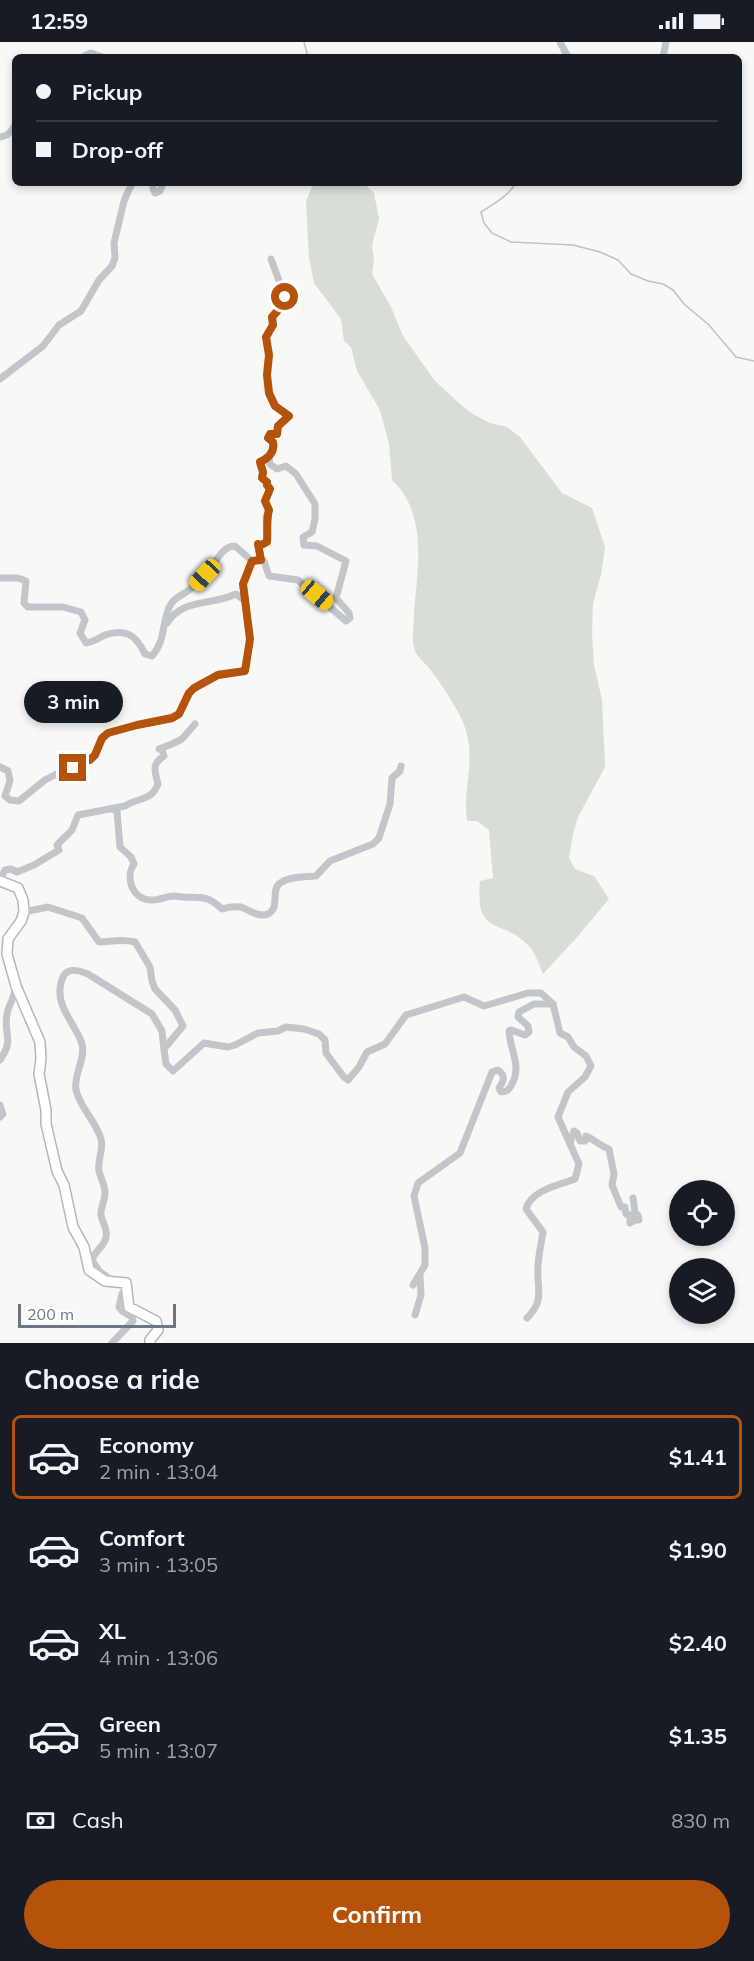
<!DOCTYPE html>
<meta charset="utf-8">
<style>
:root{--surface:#171b24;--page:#20242c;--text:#f1f3f6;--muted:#9ea1a6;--line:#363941;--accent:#b45309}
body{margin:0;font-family:Mulish,sans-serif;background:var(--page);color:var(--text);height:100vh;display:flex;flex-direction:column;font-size:22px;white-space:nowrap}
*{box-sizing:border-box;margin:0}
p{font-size:20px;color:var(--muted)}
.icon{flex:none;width:33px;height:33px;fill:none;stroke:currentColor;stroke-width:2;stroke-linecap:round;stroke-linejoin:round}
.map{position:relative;height:1301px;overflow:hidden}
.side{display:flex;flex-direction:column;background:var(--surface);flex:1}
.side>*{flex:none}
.banner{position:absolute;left:12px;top:12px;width:730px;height:132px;border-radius:9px;box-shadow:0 3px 9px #0003;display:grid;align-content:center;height:132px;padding:0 24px;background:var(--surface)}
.controls{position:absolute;left:669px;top:1138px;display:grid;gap:12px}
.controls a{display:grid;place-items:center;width:66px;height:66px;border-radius:50%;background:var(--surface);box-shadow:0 3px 9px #0003;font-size:30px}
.scale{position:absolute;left:18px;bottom:15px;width:158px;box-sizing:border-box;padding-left:6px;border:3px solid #6b7784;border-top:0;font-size:16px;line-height:21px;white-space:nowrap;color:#6b7784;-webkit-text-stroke:4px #fff;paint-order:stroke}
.end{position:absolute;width:27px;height:27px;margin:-14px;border:8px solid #b45309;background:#fff;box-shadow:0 0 0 3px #fff}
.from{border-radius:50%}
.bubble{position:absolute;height:42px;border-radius:21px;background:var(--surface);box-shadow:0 3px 9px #0003;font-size:20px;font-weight:700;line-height:42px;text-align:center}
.car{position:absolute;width:18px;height:36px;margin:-18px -9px;border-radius:8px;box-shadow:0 0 4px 2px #0007;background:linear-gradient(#f5c518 24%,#345 0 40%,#f5c518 0 76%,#345 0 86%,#f5c518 0)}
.banner b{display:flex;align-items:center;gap:21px;height:57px;font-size:22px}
.banner b+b{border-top:2px solid var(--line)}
.banner i{width:15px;height:15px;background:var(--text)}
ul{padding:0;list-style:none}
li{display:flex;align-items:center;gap:18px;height:84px;margin:0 12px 9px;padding:0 12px;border:3px solid transparent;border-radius:9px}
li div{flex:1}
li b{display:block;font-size:22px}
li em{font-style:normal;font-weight:700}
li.current{border-color:var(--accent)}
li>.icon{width:54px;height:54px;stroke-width:1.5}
h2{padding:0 24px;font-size:27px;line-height:72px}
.pay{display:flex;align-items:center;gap:15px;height:66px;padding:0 24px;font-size:22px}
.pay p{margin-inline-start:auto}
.action{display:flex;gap:12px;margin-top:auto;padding:12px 24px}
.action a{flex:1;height:69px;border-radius:36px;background:var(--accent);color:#fff;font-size:24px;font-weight:700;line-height:69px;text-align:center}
.status{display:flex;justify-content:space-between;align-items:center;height:42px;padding:0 30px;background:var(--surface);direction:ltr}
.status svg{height:16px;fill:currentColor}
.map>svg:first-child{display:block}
.green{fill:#d8ddd6}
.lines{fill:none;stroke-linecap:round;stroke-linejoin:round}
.stream{stroke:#bbc3c8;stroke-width:1.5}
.major-casing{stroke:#b4b7bb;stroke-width:12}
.minor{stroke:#c2c5c9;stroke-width:7}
.major{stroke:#fff;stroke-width:9}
.route{stroke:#b45309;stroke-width:8}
</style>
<div class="status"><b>12:59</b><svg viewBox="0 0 49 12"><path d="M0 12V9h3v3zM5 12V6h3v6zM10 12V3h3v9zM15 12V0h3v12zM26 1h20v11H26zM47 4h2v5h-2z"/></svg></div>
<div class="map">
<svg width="754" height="1301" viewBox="0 0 754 1301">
<rect width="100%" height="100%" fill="#f8f8f7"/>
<!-- green -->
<path class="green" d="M314,141h49l11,10 5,26 -7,26 2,14 -2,15 19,33 12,29 32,45 25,23 13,10 17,9 17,4 13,10 42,56 30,15 13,39 -4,28 -8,28 -1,30 2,32 8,35 3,67 -27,50 -5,17 -4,24 6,11 19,7 15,23 -31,37 -35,38c-4,-10 -8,-22 -15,-29 -28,-28 -53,-8 -48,-64l13,-3 -4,-48 -12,-9h-10c-5,-36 11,-61 -4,-99 -6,-14 -24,-42 -34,-54 -8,-9 -15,-13 -16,-26 -1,-9 1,-18 1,-27 3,-46 15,-100 -22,-135l-3,-36 -9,-34 -23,-39 -6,-24 -7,-6 -3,-22 -27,-36 -5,-26 -3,-56z"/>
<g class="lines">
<!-- stream -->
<g class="stream">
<path d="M304,0l4,15"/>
<path d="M516,141c-8,13 -22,21 -35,29l3,11 8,10 19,9 62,3 27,7 18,8 13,14 17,7 15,3 10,6 11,14 25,21 27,32 18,4"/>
</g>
<!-- major casing -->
<g class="major-casing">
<path id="major" d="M0,839l18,7 5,12 1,12 -3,9 -13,18 -1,15 9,32 24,56 1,17 -2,15 7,36v14l11,47 7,14 9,42 11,20 5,23 16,11 21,2 3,24 27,14 2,9 -8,10v3"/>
</g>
<!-- minor -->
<g class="minor">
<path d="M560,0l8,15"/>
<path d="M83,15l8,-4 11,4"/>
<path d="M663,15l3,-15"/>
<path d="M0,95c8,-1 11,-5 15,-12"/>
<path d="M153,141v6l2,4 5,-2 3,-8"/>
<path d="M0,337l43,-33 16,-21 22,-14 18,-31 13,-14 3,-8 -1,-15 10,-42 8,-18"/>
<path d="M269,414l1,8 7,5 9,-3 10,8 19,30v15l-3,13 -9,5 1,8 13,1 29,15 -10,37 13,15 1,5 -4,3 -48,-41 -29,-4 -5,-15 -3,-2 -3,-15 3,1 6,-4 -1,-24 3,-7 -4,-9 5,-12 -3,-4v-3l-5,-4 1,-6 -3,-10 8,-5 1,-1 4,-5v-9l-5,-4 2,-4h7l1,-8 11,-10 -14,-10 -6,-13 -2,-18 2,-20 -3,-18 7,-12 -1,-8 9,-10 4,-10 -14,-38"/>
<path d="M0,536h18l8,3 -2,22 4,4h35l18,5 4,8 -5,13 6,10c8,-1 12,-5 19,-8 21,-7 31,0 40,19l7,2c15,-17 9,-36 19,-52 4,-7 12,-9 18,-14 7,-4 12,-10 17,-16 9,-9 15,-28 29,-28l17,15"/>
<path d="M167,581c16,-25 43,-17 69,-29l9,7"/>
<path d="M0,725l8,4 2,10 -5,15 5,4 9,1 26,-21 21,-11 7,-1 2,-4 15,-4 5,-5 8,-17 5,-5 29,-8 35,-6 7,-5 10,-21 5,-4 24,-15 27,-3 5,-32 -7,-55 9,-23 9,-2"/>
<path d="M112,767l5,2 3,36 11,10 3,7c-9,13 -2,35 16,36 8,1 16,-4 24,-4 0,0 9,1 9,1 19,1 24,-2 39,12 7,-2 12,-3 19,-2 9,3 18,11 27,7 12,-6 3,-23 11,-30 10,-8 25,-7 37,-8l14,-15 43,-17 6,-6 11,-34 2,-26 8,-7 1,-5"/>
<path d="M0,838l5,-10 6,-1 6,3 17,-7 25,-15 -2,-5 15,-15 6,-15 47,-9c13,-9 26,-4 33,-22 -3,-12 -7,-20 6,-28l-2,-6 -3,-1 13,-5 10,-5 13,-15"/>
<path d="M24,870l24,-5 34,11 17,24c15,0 20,-4 36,0l15,25 2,14 3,8 20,21 8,16 -19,23 2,15 7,7 31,-28 24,4 7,-2 23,-12 20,-2 8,-4 18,2 15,5 6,6 1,13 17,23 5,4 11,-13 8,-15 18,-8 21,-29 58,-18 20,9 44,-13h13l12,11 7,29 8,4 6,10 12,9 5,10 -6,11 -17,15 -10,25 21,47 -4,15c-16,6 -44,11 -49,30l17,23c-2,11 -4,22 -5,33 -2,23 8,34 -11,53"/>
<path d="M0,1018c15,-22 3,-25 7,-46 2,-11 8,-16 8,-27"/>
<path d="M0,1063l3,9 -3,3"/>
<path d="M570,1101l4,-12 3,2 3,8h5l1,-5c9,4 14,10 23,13l5,25 -2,11 9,22h4l1,7 4,1v8l5,-3 3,-5 1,5"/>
<path d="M633,1176l2,-5 -2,-15"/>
<path d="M113,1239l-14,-10 -7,-11c3,-10 13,-14 14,-23 2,-9 -4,-14 -5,-22 -1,-7 4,-14 4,-22 0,-8 -4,-14 -6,-22 -2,-11 5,-21 2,-32 -5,-18 -21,-31 -25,-49 -3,-15 10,-31 6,-46 -5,-17 -24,-35 -22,-55 2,-20 11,-22 28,-15l64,40 10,17 2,18"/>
<path d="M413,1243l12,-20v-17l-11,-52 4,-13 42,-30 32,-81 6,-2c8,6 6,11 1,18l2,4c6,0 8,-2 11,-8 10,-18 -2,-34 -3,-53l2,-1 14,5 4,-3 -1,-6 -10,-9 1,-5 15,-8h19"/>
<path d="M415,1273l6,-20 -1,-19"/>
<path d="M112,1301l21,-22 -1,-4 -10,-6 -3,-4 3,-13 5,-7"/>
</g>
<!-- major -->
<use href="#major" class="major"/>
</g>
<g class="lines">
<!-- route -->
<path class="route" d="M73,726l2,-4 15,-4 5,-5 7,-17 6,-5 29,-8 35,-7 7,-4 10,-21 5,-5 24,-13 27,-4 5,-32 -7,-55 9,-23 9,-1 -3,-16 3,1 6,-3c1,-11 -1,-22 2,-32l-4,-9 5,-12 -3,-4v-3l-5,-4 1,-6 -3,-10c9,-4 15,-11 13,-20l-5,-4 2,-4h7l1,-8 11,-10 -14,-10 -6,-13 -2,-18 2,-20 -3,-18 7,-12 -1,-8 9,-10 4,-10"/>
</g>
</svg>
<div class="controls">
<a><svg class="icon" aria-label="locate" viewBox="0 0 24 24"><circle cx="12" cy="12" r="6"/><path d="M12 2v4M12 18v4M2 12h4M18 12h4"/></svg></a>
<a><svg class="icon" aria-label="layers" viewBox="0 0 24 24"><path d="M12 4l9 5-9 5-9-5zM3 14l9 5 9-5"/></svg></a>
</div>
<div class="scale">200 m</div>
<i class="end from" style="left:285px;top:255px"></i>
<i class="end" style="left:73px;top:726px"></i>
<div class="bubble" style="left:24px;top:639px;width:99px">3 min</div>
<i class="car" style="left:205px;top:533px;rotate:223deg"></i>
<i class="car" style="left:317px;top:553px;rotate:130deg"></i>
<div class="banner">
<b><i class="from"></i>Pickup</b>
<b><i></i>Drop-off</b>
</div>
</div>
<section class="side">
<h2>Choose a ride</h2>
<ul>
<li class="current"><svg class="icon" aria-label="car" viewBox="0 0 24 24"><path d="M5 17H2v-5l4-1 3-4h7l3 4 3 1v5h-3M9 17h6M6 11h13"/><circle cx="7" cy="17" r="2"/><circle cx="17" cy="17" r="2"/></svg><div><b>Economy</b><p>2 min · 13:04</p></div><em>$1.41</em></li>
<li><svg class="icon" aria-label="car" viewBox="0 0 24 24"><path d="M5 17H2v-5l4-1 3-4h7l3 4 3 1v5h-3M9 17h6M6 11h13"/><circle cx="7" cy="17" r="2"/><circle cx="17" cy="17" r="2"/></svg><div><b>Comfort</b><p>3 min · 13:05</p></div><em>$1.90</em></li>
<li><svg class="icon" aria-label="car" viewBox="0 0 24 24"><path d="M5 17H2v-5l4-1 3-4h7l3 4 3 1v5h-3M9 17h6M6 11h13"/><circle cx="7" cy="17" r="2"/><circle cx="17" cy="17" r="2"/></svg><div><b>XL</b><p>4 min · 13:06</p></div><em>$2.40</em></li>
<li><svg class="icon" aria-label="car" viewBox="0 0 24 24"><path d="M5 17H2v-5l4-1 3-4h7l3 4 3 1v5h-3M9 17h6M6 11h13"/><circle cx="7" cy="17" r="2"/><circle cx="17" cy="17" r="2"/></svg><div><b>Green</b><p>5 min · 13:07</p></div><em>$1.35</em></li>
</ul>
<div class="pay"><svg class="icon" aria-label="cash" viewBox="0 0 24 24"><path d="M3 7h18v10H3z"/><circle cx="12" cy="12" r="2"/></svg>Cash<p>830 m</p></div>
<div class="action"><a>Confirm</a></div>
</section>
